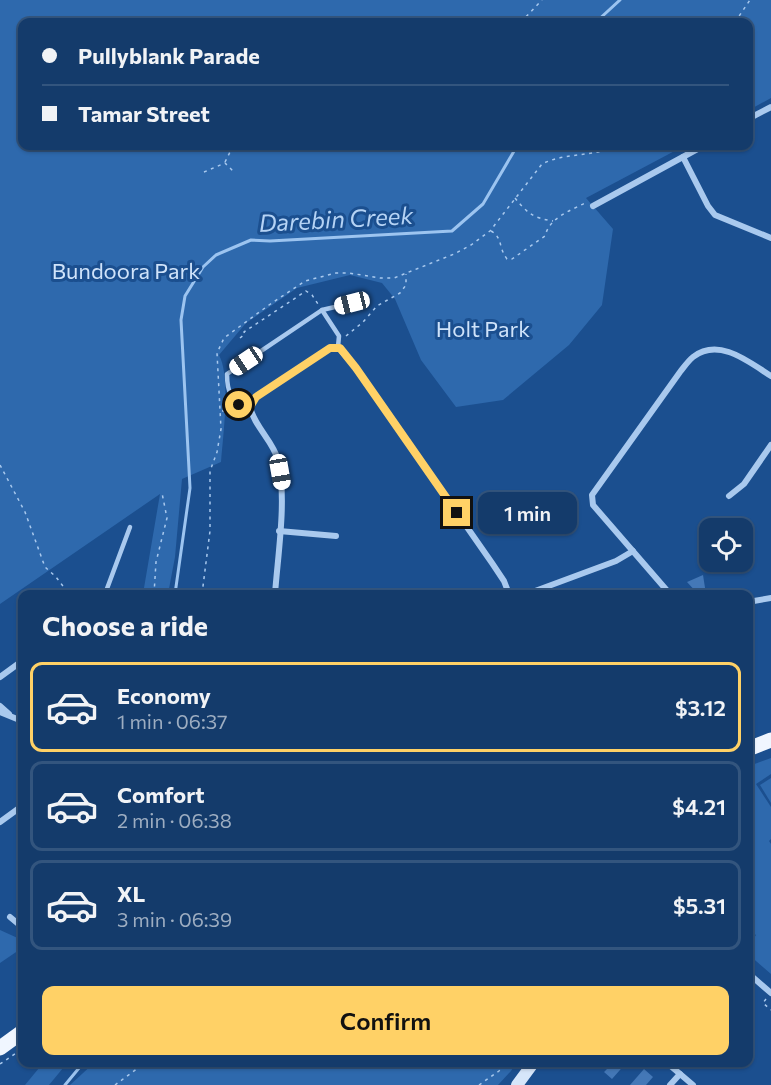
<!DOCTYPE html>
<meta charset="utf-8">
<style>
:root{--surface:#143b6b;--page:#214673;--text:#f1f3f6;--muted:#9dadc1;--line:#33557e;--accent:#ffd166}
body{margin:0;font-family:Commissioner,sans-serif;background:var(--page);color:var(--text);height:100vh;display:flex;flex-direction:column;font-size:22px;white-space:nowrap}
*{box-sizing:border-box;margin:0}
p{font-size:20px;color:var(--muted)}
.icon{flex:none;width:33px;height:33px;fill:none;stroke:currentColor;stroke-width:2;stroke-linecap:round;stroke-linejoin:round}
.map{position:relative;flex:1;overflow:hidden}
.drawer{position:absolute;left:18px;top:590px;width:735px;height:477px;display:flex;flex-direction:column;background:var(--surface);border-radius:12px;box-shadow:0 2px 4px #0004,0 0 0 2px var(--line)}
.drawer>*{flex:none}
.hud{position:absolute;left:18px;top:18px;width:735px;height:132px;border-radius:12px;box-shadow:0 2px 4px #0004,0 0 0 2px var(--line);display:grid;align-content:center;height:132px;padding:0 24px;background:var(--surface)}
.tools{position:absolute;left:699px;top:518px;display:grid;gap:12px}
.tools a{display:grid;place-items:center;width:54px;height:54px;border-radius:12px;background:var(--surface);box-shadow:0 2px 4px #0004,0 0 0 2px var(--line);font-size:30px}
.end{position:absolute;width:27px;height:27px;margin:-14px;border:8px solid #ffd166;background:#111;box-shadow:0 0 0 3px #111}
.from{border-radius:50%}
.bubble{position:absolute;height:42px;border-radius:12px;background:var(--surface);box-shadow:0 2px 4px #0004,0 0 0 2px var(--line);font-size:20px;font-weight:600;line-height:42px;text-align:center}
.car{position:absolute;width:18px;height:36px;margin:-18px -9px;border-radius:8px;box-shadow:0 0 4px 2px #0007;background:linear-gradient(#fff 24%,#345 0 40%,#fff 0 76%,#345 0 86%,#fff 0)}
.hud b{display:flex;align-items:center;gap:21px;height:57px;font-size:22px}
.hud b+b{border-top:2px solid var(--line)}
.hud i{width:15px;height:15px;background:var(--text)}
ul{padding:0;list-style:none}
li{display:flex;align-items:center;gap:18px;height:90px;margin:0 12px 9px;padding:0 12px;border:3px solid var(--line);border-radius:12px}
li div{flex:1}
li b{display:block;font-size:22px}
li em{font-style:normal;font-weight:600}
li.active{border-color:var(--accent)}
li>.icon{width:54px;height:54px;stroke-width:1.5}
h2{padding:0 24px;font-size:27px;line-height:72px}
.cta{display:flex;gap:12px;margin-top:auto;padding:12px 24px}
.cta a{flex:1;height:69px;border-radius:12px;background:var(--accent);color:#111;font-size:24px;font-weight:600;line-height:69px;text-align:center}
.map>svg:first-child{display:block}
.green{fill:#2e69ad}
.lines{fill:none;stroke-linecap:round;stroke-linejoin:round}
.stream{stroke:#9cc4f0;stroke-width:3}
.building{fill:#4478b7}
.path{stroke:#a9c9ee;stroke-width:1.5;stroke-dasharray:3 4.5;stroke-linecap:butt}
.lane{stroke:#a9c9ee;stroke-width:4.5}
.street{stroke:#a9c9ee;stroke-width:6}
.secondary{stroke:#d6e6fa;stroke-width:12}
.primary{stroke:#f0f6ff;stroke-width:15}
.route{stroke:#ffd166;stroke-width:8}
.labels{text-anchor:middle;stroke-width:6;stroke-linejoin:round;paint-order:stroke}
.park-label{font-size:22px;fill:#cfe3fa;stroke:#1b4f8f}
.water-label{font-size:24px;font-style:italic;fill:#b5d3f5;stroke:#1b4f8f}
</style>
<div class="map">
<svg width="771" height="1085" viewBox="0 0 771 1085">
<rect width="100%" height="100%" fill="#1b4f8f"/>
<!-- green -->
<g class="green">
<path d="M0,0h771v98l-22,12 -1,-88h-726v124h662l-98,52 27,31 -11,76 -33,40 -66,55 -47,7 -35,-47 -26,-61 -13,-16 -32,-8 -53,13 -51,35 -27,32c12,22 4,81 2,107l-39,17 -7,78 -7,37h-23l-1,-6 16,-94 -160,110z"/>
<path d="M771,758v16l-15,10 15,23v32l-2,2 2,3v130l-23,-20 1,-9 7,-10 -8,-6 1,-163z"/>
<path d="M771,778v25l-11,-18z"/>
<path d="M0,930l22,10v8l-22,15z"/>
<path d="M44,1062h24l-19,23h-24z"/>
<path d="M95,1062h422l-6,9 -13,14h-428z"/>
</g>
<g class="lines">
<!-- stream -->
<g class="stream">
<path d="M596,22l24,-22"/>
<path d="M175,594l15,-106 -9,-168 4,-24 18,-29 13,-12 35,-15 19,1 182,-10 31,-27 34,-58"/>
<path d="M65,1085l19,-23"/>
</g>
</g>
<!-- building -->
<g class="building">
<path d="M703,575l3,19h-8l-11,-12z"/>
<path d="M601,1062h26l-15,17 -8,-7 3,-3z"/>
<path d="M644,1069l9,8 -7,8h-16z"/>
</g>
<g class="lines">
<!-- path -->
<g class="path">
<path d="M521,22l21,-22"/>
<path d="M735,22l15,-22"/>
<path d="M678,146l3,4"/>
<path d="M423,151l4,-5"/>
<path d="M225,162l8,-16"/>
<path d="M204,172l21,-9 8,8"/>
<path d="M515,198c12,15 18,20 38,23"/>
<path d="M491,231c12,7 7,16 16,28h5l33,-23c5,-19 25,-25 40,-33"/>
<path d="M346,336l17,-14 14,-16 23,-13 6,-8v-11"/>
<path d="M240,338l5,-4 -1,-2 62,-41 6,4 6,9"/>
<path d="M222,411l13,-1"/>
<path d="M0,465l25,47 20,55 11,10 13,17"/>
<path d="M154,594l2,-32 11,-44 -5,-25"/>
<path d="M202,594l8,-63v-60l7,-19 4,-23 -4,-76 7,-15 45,-33 36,-24 31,-8h13l31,5h14l60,-24 17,-9 19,-14 52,-67c24,-12 52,-7 77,-18"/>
<path d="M766,999l-3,4 8,7"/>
<path d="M0,1064l22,-15"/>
<path d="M115,1085l31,-23"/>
<path d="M479,1085l20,-14 7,-9"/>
</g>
<!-- lane -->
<g class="lane">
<path d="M322,310l17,26 -1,11"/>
<path d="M250,407c-19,-4 -23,-15 -23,-33l95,-64 30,-7"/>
<path d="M105,594l25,-67"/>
</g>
<!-- street -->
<g class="street">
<path d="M748,119l23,-12"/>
<path d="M683,157l25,49 7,9 56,23"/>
<path d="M593,206l110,-60"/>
<path d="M729,496l15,-12 27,-39"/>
<path d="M279,531l57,5"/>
<path d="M275,594c3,-41 12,-95 3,-134 -5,-19 -24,-34 -28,-53l6,-10 74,-49 8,-1 18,21 136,195 12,18 5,13"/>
<path d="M527,594l89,-33 17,-10"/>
<path d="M670,594l-77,-89 -1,-10 88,-123c4,-5 8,-11 13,-15 26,-20 56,5 78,19"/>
<path d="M748,602l23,-4"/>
<path d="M0,677l22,-16"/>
<path d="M0,706l9,8"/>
<path d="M0,712l22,9"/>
<path d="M0,822l22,-16"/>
<path d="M10,917l12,10"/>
<path d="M748,973l23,20"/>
<path d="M666,1062l27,23"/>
<path d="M670,1085l10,-11"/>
</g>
<!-- secondary -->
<path class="secondary" d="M517,1085l17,-23"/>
<!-- primary -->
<g class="primary">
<path d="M748,749l23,-9"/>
<path d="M0,1048l22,-16"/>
</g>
</g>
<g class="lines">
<!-- route -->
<path class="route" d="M239,405l11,2 6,-10 74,-49h10l16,20 101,145"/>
</g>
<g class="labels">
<!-- park labels -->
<g class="park-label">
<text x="126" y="279">Bundoora Park</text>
<text x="483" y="337">Holt Park</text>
</g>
<!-- water labels -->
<g class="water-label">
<text transform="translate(336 220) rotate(-3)" y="8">Darebin Creek</text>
</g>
</g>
</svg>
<div class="tools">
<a><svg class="icon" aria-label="locate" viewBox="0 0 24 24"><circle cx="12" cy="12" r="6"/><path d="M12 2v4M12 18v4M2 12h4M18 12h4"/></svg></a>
</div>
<i class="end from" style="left:239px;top:405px"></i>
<i class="end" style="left:457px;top:513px"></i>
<div class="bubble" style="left:478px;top:492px;width:99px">1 min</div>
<i class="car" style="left:352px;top:303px;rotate:256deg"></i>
<i class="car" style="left:246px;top:361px;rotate:236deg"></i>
<i class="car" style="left:280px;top:472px;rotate:170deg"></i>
<div class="hud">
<b><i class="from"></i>Pullyblank Parade</b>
<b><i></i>Tamar Street</b>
</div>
<section class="drawer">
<h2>Choose a ride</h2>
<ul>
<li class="active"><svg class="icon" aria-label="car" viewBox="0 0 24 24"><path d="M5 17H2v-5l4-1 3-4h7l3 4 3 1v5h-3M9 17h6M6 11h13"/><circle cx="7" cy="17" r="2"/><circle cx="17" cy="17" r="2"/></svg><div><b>Economy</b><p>1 min · 06:37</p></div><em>$3.12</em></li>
<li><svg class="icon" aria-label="car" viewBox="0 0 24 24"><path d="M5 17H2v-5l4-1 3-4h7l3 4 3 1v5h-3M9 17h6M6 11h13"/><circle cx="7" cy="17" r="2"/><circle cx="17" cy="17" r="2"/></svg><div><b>Comfort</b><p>2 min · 06:38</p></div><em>$4.21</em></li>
<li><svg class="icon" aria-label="car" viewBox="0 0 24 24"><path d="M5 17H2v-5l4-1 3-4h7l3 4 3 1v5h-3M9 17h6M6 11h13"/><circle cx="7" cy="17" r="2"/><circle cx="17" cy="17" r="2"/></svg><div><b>XL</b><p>3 min · 06:39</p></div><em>$5.31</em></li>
</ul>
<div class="cta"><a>Confirm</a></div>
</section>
</div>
